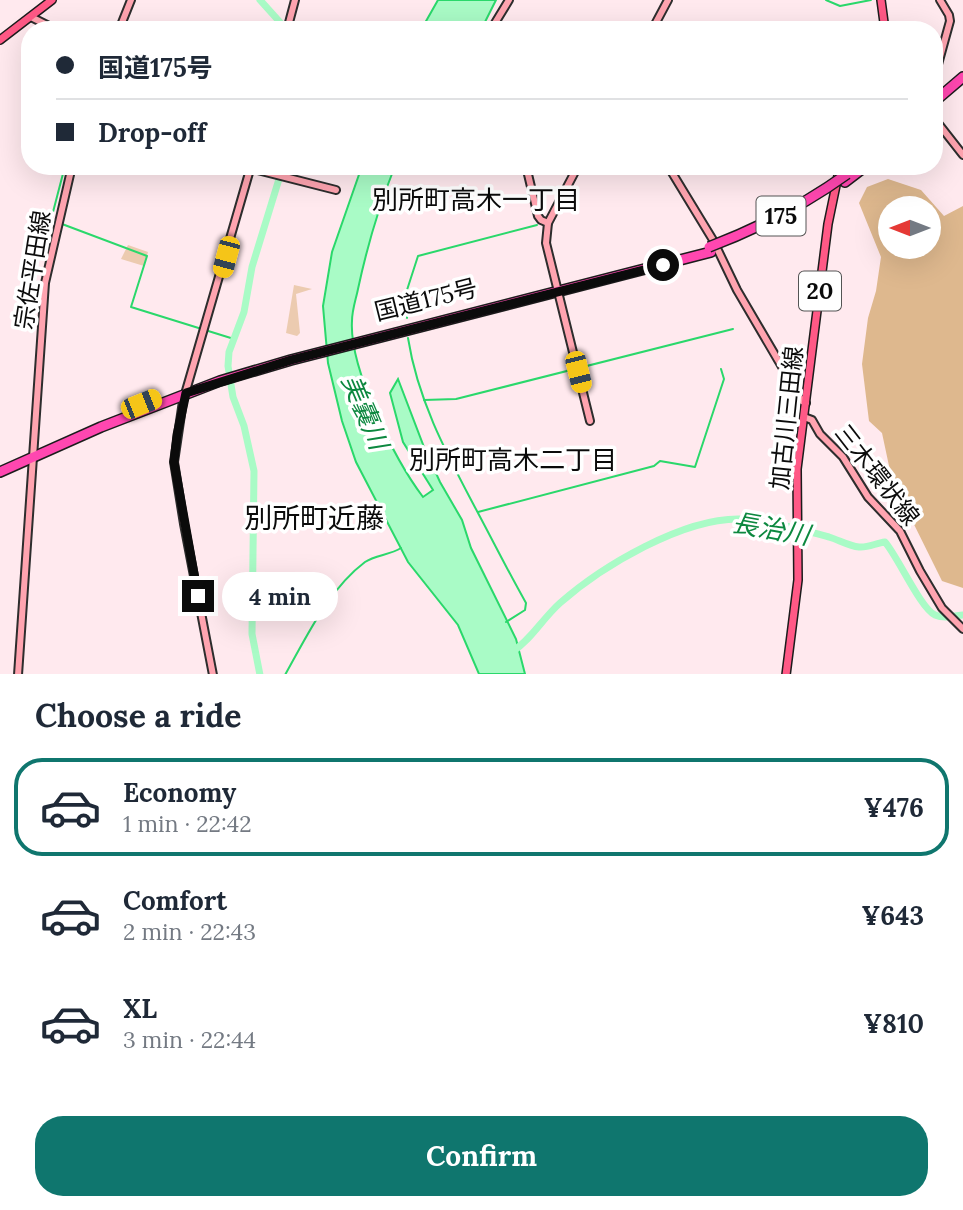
<!DOCTYPE html>
<meta charset="utf-8">
<style>
:root{--surface:#fff;--page:#f2f2f3;--text:#1f2937;--muted:#747a83;--line:#e0e1e3;--accent:#0f766e}
body{margin:0;font-family:Lora,"Noto Sans JP",serif;background:var(--page);color:var(--text);height:100vh;display:flex;flex-direction:column;font-size:26px;white-space:nowrap}
*{box-sizing:border-box;margin:0}
p{font-size:23px;color:var(--muted)}
.icon{flex:none;width:38px;height:38px;fill:none;stroke:currentColor;stroke-width:2;stroke-linecap:round;stroke-linejoin:round}
.map{position:relative;height:674px;overflow:hidden}
.drawer{display:flex;flex-direction:column;background:var(--surface);flex:1}
.drawer>*{flex:none}
.top-card{position:absolute;left:21px;top:21px;width:922px;height:154px;border-radius:28px;box-shadow:0 7px 28px #0002;display:grid;align-content:center;height:154px;padding:0 35px;background:var(--surface)}
.needle{width:46px;rotate:270deg}
.buttons{position:absolute;left:878px;top:196px;display:grid;gap:14px}
.buttons a{display:grid;place-items:center;width:63px;height:63px;border-radius:50%;background:var(--surface);box-shadow:0 7px 28px #0002;font-size:35px}
.end{position:absolute;width:32px;height:32px;margin:-16px;border:9px solid #0b0b0b;background:#fff;box-shadow:0 0 0 4px #fff}
.from{border-radius:50%}
.bubble{position:absolute;height:49px;border-radius:24px;background:var(--surface);box-shadow:0 7px 28px #0002;font-size:23px;font-weight:800;line-height:49px;text-align:center}
.car{position:absolute;width:21px;height:42px;margin:-21px -10px;border-radius:9px;box-shadow:0 0 5px 2px #0007;background:linear-gradient(#f5c518 24%,#345 0 40%,#f5c518 0 76%,#345 0 86%,#f5c518 0)}
.top-card b{display:flex;align-items:center;gap:24px;height:66px;font-size:26px}
.top-card b+b{border-top:2px solid var(--line)}
.top-card i{width:18px;height:18px;background:var(--text)}
ul{padding:0;list-style:none}
li{display:flex;align-items:center;gap:21px;height:98px;margin:0 14px 10px;padding:0 21px;border:4px solid transparent;border-radius:28px}
li div{flex:1}
li b{display:block;font-size:26px}
li em{font-style:normal;font-weight:800}
li.current{border-color:var(--accent)}
li>.icon{width:63px;height:63px;stroke-width:1.5}
h2{padding:0 35px;font-size:32px;line-height:84px}
.button{display:flex;gap:14px;margin-top:auto;padding:14px 35px}
.button a{flex:1;height:80px;border-radius:28px;background:var(--accent);color:#fff;font-size:28px;font-weight:800;line-height:80px;text-align:center}
.map>svg:first-child{display:block}
.green{fill:#eccbb0}
.forest{fill:#deb88e;fill-rule:evenodd}
.water{fill:#a9fbc6;stroke:#2ad86b;stroke-width:2}
.lines{fill:none;stroke-linecap:round;stroke-linejoin:round}
.stream{stroke:#2ad86b;stroke-width:2}
.river{stroke:#a9fbc6;stroke-width:7}
.highway-tunnel{stroke:#dac8cc;stroke-width:9;stroke-dasharray:9 4.5;stroke-linecap:butt}
.secondary-casing{stroke:#2d2d2d;stroke-width:10}
.primary-casing{stroke:#1c1c1c;stroke-width:10}
.highway-casing{stroke:#1c1c1c;stroke-width:12}
.secondary{stroke:#ffa4b0;stroke-width:6}
.primary{stroke:#ff5986;stroke-width:7}
.highway{stroke:#ff47b0;stroke-width:9}
.highway-bridge-casing{stroke:#1c1c1c;stroke-width:12;stroke-linecap:butt}
.highway-bridge{stroke:#ff47b0;stroke-width:9}
.route{stroke:#0b0b0b;stroke-width:9}
.labels{text-anchor:middle;stroke-width:7;stroke-linejoin:round;paint-order:stroke}
.shield{fill:#fff;stroke:#545454;stroke-width:2}
.shield-label{font-size:23px;font-weight:bold;fill:#0b0b0b}
.street-label{font-size:24px;fill:#0b0b0b;stroke:#fff}
.neighbourhood-label{font-size:26px;fill:#0b0b0b;stroke:#fff}
.water-label{font-size:26px;font-style:italic;fill:#0c883f;stroke:#fff}
.quarter-label{font-size:28px;fill:#0b0b0b;stroke:#fff}
</style>
<div class="map">
<svg width="963" height="675" viewBox="0 0 963 675">
<rect width="100%" height="100%" fill="#ffe9ee"/>
<!-- green -->
<g class="green">
<path d="M128,245l20,7 -4,14 -23,-7z"/>
<path d="M294,285l18,4 -16,5 4,39 -3,3 -11,-3z"/>
</g>
<!-- forest -->
<path class="forest" d="M888,179l33,11 23,26 19,-10v382l-21,-7 -50,-101 -10,-47 -13,-12 -7,-57 6,-46 8,-27 5,-34 -22,-54 8,-16zM891,208h38v39h-38z"/>
<!-- water -->
<g class="water">
<path d="M438,0h58l-15,30h-60z"/>
<path d="M362,166h33c-16,40 -28,81 -37,123 -2,10 -6,21 -6,32 -3,47 43,139 71,176l10,-7 -30,-48 -13,-49 8,-14 26,68 16,35 22,38 9,28 45,91 9,35h-46l-21,-49 -50,-63 -52,-100 -14,-41 -14,-58 -5,-57 9,-54z"/>
</g>
<g class="lines">
<!-- stream -->
<g class="stream">
<path d="M826,0l14,6 31,-6"/>
<path d="M53,212l12,-46"/>
<path d="M62,224l85,32 -16,51 103,32"/>
<path d="M407,318v-28l11,-34 119,-31"/>
<path d="M408,338c10,64 40,118 70,175 16,30 31,60 48,90l-1,7 -19,12"/>
<path d="M424,400l32,-1 277,-70"/>
<path d="M478,512l176,-46 6,-5 35,6 29,-88 -3,-10"/>
<path d="M285,675c22,-39 44,-86 80,-113 10,-7 25,-7 36,-14"/>
</g>
<!-- river -->
<g class="river">
<path d="M260,0l27,30"/>
<path d="M512,652c20,-13 30,-33 48,-49 42,-37 123,-85 180,-84 29,1 61,11 89,18 10,3 20,9 30,10 9,1 17,-4 26,-5 13,15 36,67 50,73 9,4 19,1 28,0"/>
<path d="M260,675l-8,-41 2,-163 -10,-45 -11,-29 -5,-31 1,-14 15,-40 8,-45 31,-101"/>
</g>
<!-- highway-tunnel -->
<path class="highway-tunnel" d="M934,108l6,-4"/>
<!-- secondary casing -->
<g class="secondary-casing">
<g id="secondary">
<path d="M31,17l26,13"/>
<path d="M119,30l12,-30"/>
<path d="M287,30l8,-30"/>
<path d="M494,30l1,-7 14,-23"/>
<path d="M652,30l16,-30"/>
<path d="M934,79l16,-58 -1,-6 -9,-15"/>
<path d="M934,118l29,37"/>
<path d="M242,166l94,24"/>
<path d="M526,166l12,50 3,4 7,3"/>
<path d="M578,166l-30,57 -2,20 44,178"/>
<path d="M668,166l45,74 24,50 65,111 4,2"/>
<path d="M804,417l8,3 8,14 23,23 25,40 32,34 20,40 22,37 21,21"/>
<path d="M18,675l27,-392 27,-117"/>
<path d="M213,675l-29,-151 -10,-62 9,-61 68,-235"/>
</g>
</g>
<!-- primary casing -->
<g class="primary-casing">
<g id="primary">
<path d="M881,0l4,30"/>
<path d="M0,40l52,-40"/>
<path d="M786,675l12,-95 -1,-111 31,-245 12,-58"/>
</g>
</g>
<!-- highway casing -->
<g class="highway-casing">
<g id="highway">
<path d="M935,101l28,-24"/>
<path d="M845,182l21,-16"/>
<path d="M0,472l101,-45 119,-46 71,-21 420,-108"/>
</g>
</g>
<!-- secondary -->
<use href="#secondary" class="secondary"/>
<!-- primary -->
<use href="#primary" class="primary"/>
<!-- highway -->
<use href="#highway" class="highway"/>
<!-- highway-bridge casing -->
<g class="highway-bridge-casing">
<path id="highway-bridge" d="M709,247c50,-19 95,-42 138,-73"/>
</g>
<!-- highway-bridge -->
<use href="#highway-bridge" class="highway-bridge"/>
</g>
<g class="lines">
<!-- route -->
<path class="route" d="M198,596l-24,-134 3,-27 9,-42 105,-33 372,-95"/>
</g>
<g class="labels">
<!-- shield labels -->
<g class="shield">
<rect x="756.5" y="196.5" width="49" height="39" rx="5"/>
<rect x="799" y="271.5" width="42" height="39" rx="5"/>
</g>
<g class="shield-label">
<text x="781" y="224">175</text>
<text x="820" y="299">20</text>
</g>
<!-- street labels -->
<g class="street-label">
<text transform="translate(33 270) rotate(-81)" y="8">宗佐平田線</text>
<text transform="translate(426 300) rotate(-14)" y="8">国道175号</text>
<text transform="translate(787 418) rotate(-84)" y="8">加古川三田線</text>
<text transform="translate(877 475) rotate(52)" y="8">三木環状線</text>
</g>
<!-- neighbourhood labels -->
<g class="neighbourhood-label">
<text x="476" y="209">別所町高木一丁目</text>
<text x="513" y="469">別所町高木二丁目</text>
</g>
<!-- water labels -->
<g class="water-label">
<text transform="translate(365 412) rotate(67)" y="9">美嚢川</text>
<text transform="translate(771 529) rotate(10)" y="9">長治川</text>
</g>
<!-- quarter labels -->
<g class="quarter-label">
<text x="314" y="528">別所町近藤</text>
</g>
</g>
</svg>
<div class="buttons">
<a><svg class="needle" viewBox="-14 -14 28 28"><path d="M0-13l5 13h-10z" fill="#e53935"/><path d="M0 13l5-13h-10z" fill="#747a83"/></svg></a>
</div>
<i class="end from" style="left:663px;top:265px"></i>
<i class="end" style="left:198px;top:596px"></i>
<div class="bubble" style="left:222px;top:572px;width:116px">4 min</div>
<i class="car" style="left:226px;top:257px;rotate:195deg"></i>
<i class="car" style="left:578px;top:372px;rotate:166deg"></i>
<i class="car" style="left:141px;top:404px;rotate:68deg"></i>
<div class="top-card">
<b><i class="from"></i>国道175号</b>
<b><i></i>Drop-off</b>
</div>
</div>
<section class="drawer">
<h2>Choose a ride</h2>
<ul>
<li class="current"><svg class="icon" aria-label="car" viewBox="0 0 24 24"><path d="M5 17H2v-5l4-1 3-4h7l3 4 3 1v5h-3M9 17h6M6 11h13"/><circle cx="7" cy="17" r="2"/><circle cx="17" cy="17" r="2"/></svg><div><b>Economy</b><p>1 min · 22:42</p></div><em>¥476</em></li>
<li><svg class="icon" aria-label="car" viewBox="0 0 24 24"><path d="M5 17H2v-5l4-1 3-4h7l3 4 3 1v5h-3M9 17h6M6 11h13"/><circle cx="7" cy="17" r="2"/><circle cx="17" cy="17" r="2"/></svg><div><b>Comfort</b><p>2 min · 22:43</p></div><em>¥643</em></li>
<li><svg class="icon" aria-label="car" viewBox="0 0 24 24"><path d="M5 17H2v-5l4-1 3-4h7l3 4 3 1v5h-3M9 17h6M6 11h13"/><circle cx="7" cy="17" r="2"/><circle cx="17" cy="17" r="2"/></svg><div><b>XL</b><p>3 min · 22:44</p></div><em>¥810</em></li>
</ul>
<div class="button"><a>Confirm</a></div>
</section>
